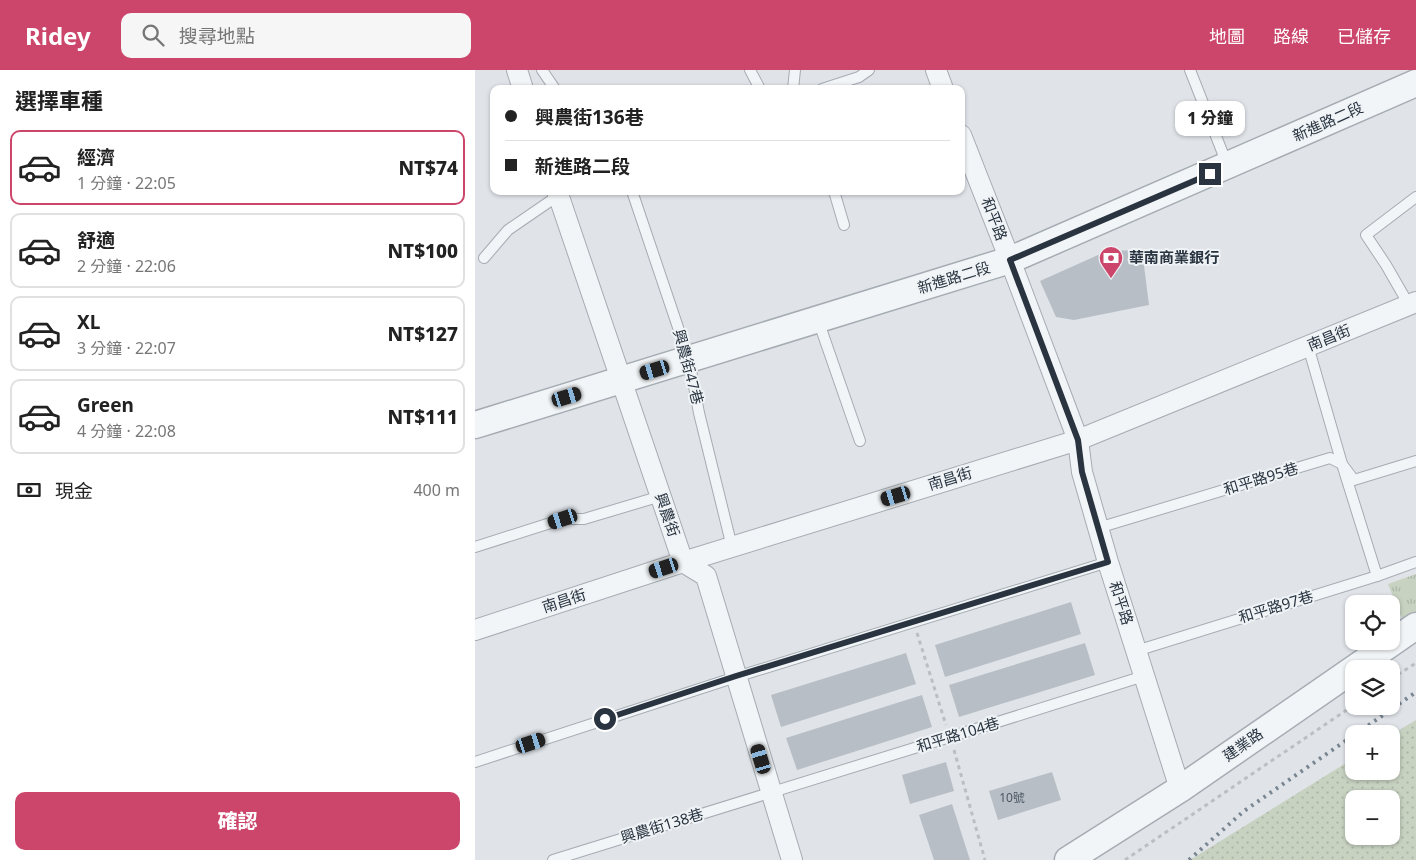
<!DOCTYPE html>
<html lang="zh-TW">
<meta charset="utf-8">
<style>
:root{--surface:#fff;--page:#f6f6f6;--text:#222;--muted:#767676;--line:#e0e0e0;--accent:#cc466c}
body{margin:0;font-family:"Noto Sans","Noto Sans TC",sans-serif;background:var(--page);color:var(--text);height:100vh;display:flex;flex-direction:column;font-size:19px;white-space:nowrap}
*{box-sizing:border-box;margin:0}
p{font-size:16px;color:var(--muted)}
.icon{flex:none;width:28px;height:28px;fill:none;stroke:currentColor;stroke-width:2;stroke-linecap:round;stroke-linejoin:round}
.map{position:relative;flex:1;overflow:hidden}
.side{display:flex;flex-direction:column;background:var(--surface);width:475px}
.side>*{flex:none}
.hud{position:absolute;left:15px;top:15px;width:475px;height:110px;border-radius:10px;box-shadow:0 1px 4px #0004;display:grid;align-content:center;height:110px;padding:0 15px;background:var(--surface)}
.fabs{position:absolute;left:870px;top:525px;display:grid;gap:10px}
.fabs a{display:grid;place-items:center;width:55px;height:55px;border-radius:10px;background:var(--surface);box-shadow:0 1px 4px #0004;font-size:25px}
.end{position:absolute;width:22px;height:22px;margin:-11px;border:6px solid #293440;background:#fff;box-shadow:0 0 0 2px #fff}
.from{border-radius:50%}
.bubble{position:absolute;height:35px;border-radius:10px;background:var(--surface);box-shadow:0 1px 4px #0004;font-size:16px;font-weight:800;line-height:35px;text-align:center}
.car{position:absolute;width:15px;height:30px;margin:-15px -8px;border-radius:6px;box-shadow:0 0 4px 1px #0007;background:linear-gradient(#222 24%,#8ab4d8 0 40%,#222 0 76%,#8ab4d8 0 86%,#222 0)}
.hud b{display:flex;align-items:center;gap:18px;height:48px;font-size:19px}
.hud b+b{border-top:1px solid var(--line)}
.hud i{width:12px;height:12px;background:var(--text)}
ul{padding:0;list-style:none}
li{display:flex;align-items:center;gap:15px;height:75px;margin:0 10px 8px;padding:0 5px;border:2px solid var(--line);border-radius:10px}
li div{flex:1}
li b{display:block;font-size:19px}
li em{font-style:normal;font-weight:800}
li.on{border-color:var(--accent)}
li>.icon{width:45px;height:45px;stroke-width:1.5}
h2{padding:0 15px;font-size:22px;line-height:60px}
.pay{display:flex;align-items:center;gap:12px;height:55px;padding:0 15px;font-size:19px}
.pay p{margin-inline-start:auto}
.button{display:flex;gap:10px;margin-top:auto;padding:10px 15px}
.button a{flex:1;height:58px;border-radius:10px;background:var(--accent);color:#fff;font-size:20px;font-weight:800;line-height:58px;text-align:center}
header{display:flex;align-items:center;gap:30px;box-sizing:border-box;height:70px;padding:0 25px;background:var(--accent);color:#fff}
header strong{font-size:24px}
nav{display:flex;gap:28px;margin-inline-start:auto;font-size:18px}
.search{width:350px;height:45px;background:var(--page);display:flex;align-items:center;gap:12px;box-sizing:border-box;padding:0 18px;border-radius:10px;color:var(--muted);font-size:19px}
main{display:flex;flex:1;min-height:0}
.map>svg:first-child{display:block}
.grass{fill:url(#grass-dots);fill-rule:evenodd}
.park{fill:url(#park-tufts)}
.building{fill:#b7bec5}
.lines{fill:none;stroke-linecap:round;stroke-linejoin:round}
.service-casing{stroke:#a5acb3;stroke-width:12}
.minor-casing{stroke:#a5acb3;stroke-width:22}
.tertiary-casing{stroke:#a5acb3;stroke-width:29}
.path{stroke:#babfc4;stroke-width:3;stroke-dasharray:4 4;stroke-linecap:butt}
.service{stroke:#f2f5f7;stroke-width:10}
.minor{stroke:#f2f5f7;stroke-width:20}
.tertiary{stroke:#f2f5f7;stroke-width:26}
.rail{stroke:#798692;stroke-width:4;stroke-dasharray:2.5 5;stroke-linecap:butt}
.route{stroke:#293440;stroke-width:6}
.labels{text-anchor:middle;stroke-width:4;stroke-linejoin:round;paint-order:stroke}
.number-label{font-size:12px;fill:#4c5661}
.street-label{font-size:15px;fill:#293440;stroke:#eff3f6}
.poi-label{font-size:15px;font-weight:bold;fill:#293440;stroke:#eff3f6;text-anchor:start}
</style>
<header>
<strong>Ridey</strong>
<div class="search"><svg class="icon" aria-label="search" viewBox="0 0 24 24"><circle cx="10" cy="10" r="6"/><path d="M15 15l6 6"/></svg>搜尋地點</div>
<nav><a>地圖</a><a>路線</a><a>已儲存</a></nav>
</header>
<main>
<section class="side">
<h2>選擇車種</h2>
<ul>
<li class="on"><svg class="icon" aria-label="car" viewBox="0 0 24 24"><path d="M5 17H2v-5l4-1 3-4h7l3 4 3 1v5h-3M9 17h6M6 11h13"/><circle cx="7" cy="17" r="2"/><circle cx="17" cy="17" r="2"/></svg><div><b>經濟</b><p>1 分鐘 · 22:05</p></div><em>NT$74</em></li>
<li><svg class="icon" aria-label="car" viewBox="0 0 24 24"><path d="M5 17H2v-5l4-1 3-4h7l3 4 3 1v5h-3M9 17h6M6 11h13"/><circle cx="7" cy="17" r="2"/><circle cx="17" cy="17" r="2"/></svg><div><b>舒適</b><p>2 分鐘 · 22:06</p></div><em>NT$100</em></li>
<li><svg class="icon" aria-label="car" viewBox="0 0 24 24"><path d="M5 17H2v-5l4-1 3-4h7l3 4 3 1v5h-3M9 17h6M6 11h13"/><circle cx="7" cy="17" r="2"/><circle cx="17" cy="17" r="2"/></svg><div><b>XL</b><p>3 分鐘 · 22:07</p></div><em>NT$127</em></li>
<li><svg class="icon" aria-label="car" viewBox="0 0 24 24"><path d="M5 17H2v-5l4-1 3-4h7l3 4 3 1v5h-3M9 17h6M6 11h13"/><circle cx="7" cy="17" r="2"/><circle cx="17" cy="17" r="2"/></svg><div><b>Green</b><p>4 分鐘 · 22:08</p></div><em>NT$111</em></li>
</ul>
<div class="pay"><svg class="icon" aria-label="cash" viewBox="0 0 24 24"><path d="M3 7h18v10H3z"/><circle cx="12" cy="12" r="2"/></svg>現金<p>400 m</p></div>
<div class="button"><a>確認</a></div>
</section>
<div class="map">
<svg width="941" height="790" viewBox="0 0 941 790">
<defs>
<pattern id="grass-dots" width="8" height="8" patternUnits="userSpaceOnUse" patternTransform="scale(1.25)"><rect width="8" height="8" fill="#c8d2c1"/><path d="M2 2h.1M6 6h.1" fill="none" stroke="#acb5a7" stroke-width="1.8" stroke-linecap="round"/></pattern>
<pattern id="park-tufts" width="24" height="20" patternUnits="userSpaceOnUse" patternTransform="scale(1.25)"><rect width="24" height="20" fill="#c8d2c1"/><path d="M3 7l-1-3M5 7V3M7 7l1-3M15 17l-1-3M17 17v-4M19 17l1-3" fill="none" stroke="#acb5a7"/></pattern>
</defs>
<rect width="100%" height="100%" fill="#e0e4e9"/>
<!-- grass -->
<path class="grass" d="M941,650v140h-226l164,-102v13h37v-36zM879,729h37v37h-37z"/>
<!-- park -->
<path class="park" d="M941,504v38l-13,9 -15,-37z"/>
<!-- building -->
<g class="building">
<path d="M667,180l7,55 -75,15 -18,-3 -16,-36 67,-30z"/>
<path d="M596,532l10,32 -136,43 -10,-32z"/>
<path d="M610,573l10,32 -136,42 -10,-32z"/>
<path d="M431,583l10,31 -135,43 -10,-32z"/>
<path d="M447,625l10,32 -135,43 -11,-32z"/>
<path d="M471,692l8,29 -44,13 -8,-29z"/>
<path d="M577,702l9,28 -63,20 -9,-29z"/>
<path d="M477,734l18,56h-36l-15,-45z"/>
</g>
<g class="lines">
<!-- service casing -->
<g class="service-casing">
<g id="service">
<path d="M67,0l13,19"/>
<path d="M275,0l10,19"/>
<path d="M715,0l37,94"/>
<path d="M318,19l2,-19"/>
<path d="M347,19l37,-12 10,-7"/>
<path d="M157,121l57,169 10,53 33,134"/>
<path d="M359,121l10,34"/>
<path d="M9,188l24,-28 51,-35"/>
<path d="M934,235l-23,-40 -20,-30 50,-38"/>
<path d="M343,250l42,121"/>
<path d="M833,276l34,118 35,112"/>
<path d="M623,458l232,-70 12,6 12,16 62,-19"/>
<path d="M0,477l88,-28h21l77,-23"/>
<path d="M661,581l241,-75 39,-14"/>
<path d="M0,692l261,-85 372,-115"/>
<path d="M78,790l397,-123 194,-61"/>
</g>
</g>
<!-- minor casing -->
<g class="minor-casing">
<g id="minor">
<path d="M42,0l6,19"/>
<path d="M461,0l7,19"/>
<path d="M486,65l49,125 68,180 4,32 26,90 72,227"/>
<path d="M82,121l126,371 23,14 86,284"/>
<path d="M0,560l208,-68 395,-122 338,-138"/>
</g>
</g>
<!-- tertiary casing -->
<g class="tertiary-casing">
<g id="tertiary">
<path d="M0,355l535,-165 406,-177"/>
<path d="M593,790l112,-71 236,-163"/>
</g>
</g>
<!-- path -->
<g class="path">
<path d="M442,563l29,92"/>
<path d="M916,609l25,-16"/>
<path d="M479,680l31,110"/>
<path d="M650,790l229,-155"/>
</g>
<!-- service -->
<use href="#service" class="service"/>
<!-- minor -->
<use href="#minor" class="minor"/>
<!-- tertiary -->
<use href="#tertiary" class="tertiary"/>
<!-- rail -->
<g class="rail">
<path d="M881,664l60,-42"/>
<path d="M714,790l55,-49 110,-76"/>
</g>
</g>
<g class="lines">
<!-- route -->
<path class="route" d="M130,649l131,-43 372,-114 -26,-90 -4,-32 -68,-180 200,-86"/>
</g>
<!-- icons -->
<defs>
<g id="bank-pin" transform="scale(1.25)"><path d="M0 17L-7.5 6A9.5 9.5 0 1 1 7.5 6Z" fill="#cc466c" stroke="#eff3f6"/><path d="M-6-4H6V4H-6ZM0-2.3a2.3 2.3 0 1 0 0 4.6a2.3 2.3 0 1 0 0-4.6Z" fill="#fff"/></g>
</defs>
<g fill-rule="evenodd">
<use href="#bank-pin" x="636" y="188"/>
</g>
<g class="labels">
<!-- number labels -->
<g class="number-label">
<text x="537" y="732">10號</text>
</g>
<!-- street labels -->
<g class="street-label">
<text transform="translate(853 52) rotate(-24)" y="5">新進路二段</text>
<text transform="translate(519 149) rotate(69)" y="5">和平路</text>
<text transform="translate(479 208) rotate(-17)" y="5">新進路二段</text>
<text transform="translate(854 268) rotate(-22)" y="5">南昌街</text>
<text transform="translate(213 297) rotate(75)" y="5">興農街47巷</text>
<text transform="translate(475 409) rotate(-17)" y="5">南昌街</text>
<text transform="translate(786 409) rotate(-17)" y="5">和平路95巷</text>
<text transform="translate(192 445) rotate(71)" y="5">興農街</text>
<text transform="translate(89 531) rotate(-18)" y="5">南昌街</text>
<text transform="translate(646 533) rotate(72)" y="5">和平路</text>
<text transform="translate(801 537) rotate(-17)" y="5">和平路97巷</text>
<text transform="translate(483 665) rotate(-17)" y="5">和平路104巷</text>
<text transform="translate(768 675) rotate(-35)" y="5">建業路</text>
<text transform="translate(187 756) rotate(-17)" y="5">興農街138巷</text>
</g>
<!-- poi labels -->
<g class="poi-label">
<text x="654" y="193">華南商業銀行</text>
</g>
</g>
</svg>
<div class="fabs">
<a><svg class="icon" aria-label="locate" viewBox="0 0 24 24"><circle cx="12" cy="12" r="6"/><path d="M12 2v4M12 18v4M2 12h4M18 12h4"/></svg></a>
<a><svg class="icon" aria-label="layers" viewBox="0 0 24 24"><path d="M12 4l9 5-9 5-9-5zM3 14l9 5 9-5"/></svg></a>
<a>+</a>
<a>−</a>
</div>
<i class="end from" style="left:130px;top:649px"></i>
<i class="end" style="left:735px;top:104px"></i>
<div class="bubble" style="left:700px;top:31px;width:70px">1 分鐘</div>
<i class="car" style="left:180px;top:300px;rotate:253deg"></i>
<i class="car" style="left:92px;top:327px;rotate:73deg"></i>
<i class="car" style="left:421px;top:426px;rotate:253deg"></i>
<i class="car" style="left:88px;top:449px;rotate:252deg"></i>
<i class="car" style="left:189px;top:498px;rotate:252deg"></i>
<i class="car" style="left:56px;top:673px;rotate:72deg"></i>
<i class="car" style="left:286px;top:689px;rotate:343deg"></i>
<div class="hud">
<b><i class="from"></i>興農街136巷</b>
<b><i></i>新進路二段</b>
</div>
</div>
</main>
